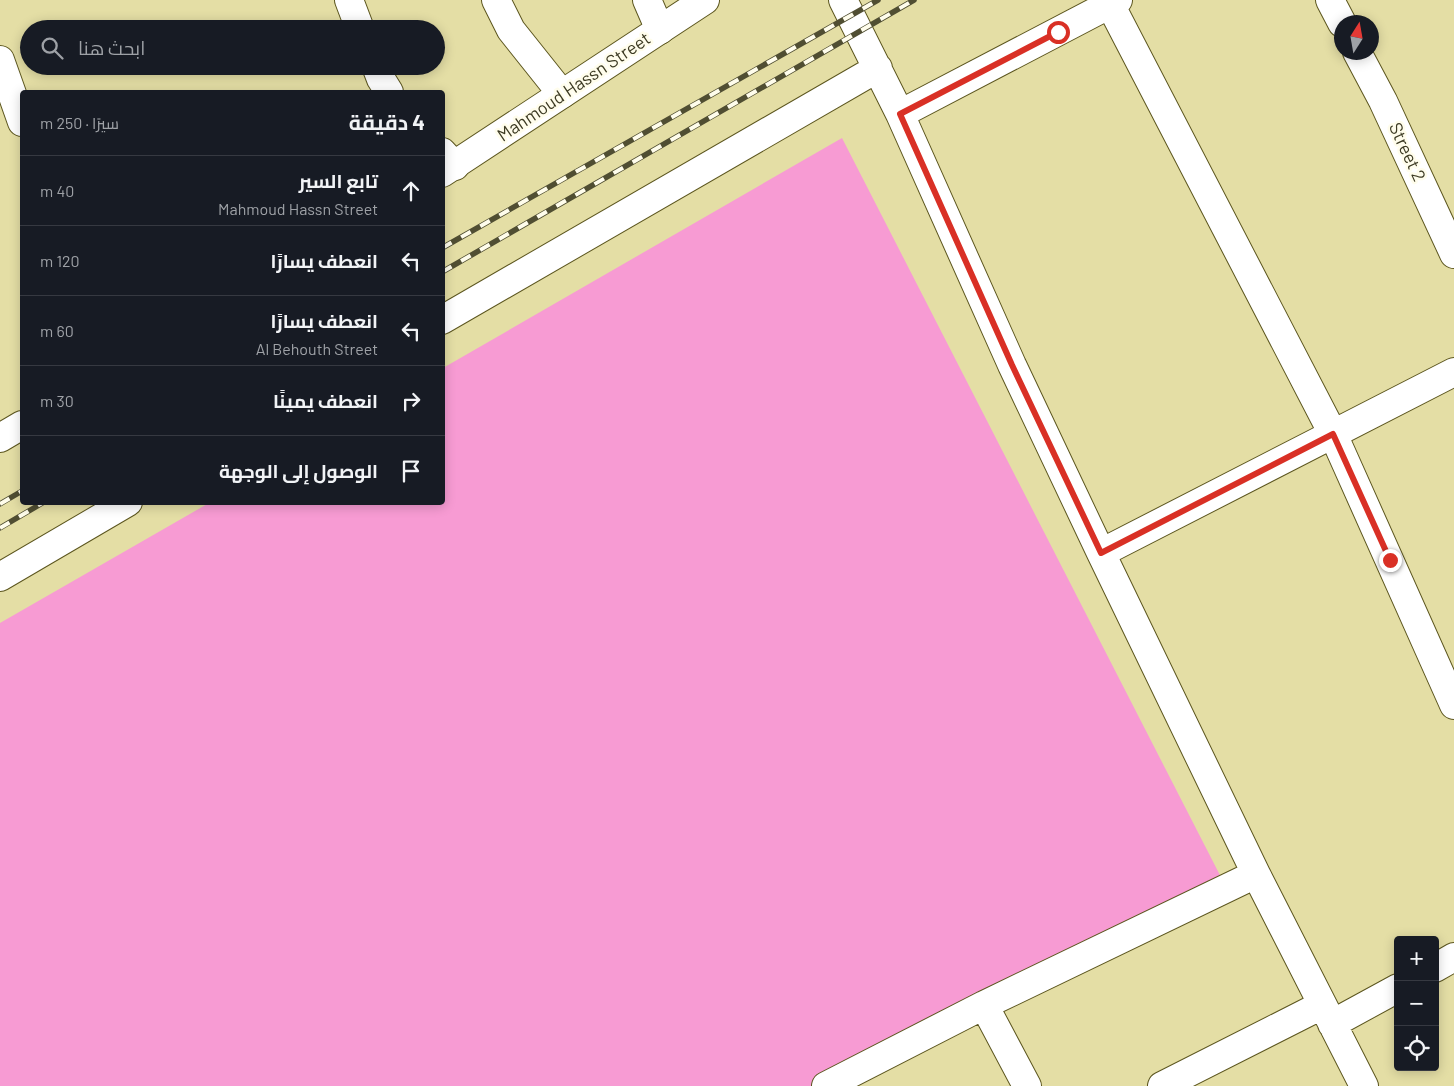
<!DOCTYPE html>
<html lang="ar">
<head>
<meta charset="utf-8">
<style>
  :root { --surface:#171b24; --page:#20242c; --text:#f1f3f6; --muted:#9ea1a6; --line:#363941 }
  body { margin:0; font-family:Barlow,Cairo,sans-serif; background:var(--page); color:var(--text); direction:rtl }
  .controls { position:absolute; right:15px; bottom:15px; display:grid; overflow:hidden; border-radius:5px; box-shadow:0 2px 12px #0003 }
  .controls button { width:45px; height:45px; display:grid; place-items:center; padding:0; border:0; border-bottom:1px solid var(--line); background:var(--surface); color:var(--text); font:25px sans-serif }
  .compass { position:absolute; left:1334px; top:15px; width:45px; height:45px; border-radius:50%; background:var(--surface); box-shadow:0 2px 12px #0003; rotate:11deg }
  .stop { position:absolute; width:15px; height:15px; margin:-11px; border:4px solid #d93025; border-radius:50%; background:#fff }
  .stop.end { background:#d93025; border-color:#fff; box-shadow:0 1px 5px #0008 }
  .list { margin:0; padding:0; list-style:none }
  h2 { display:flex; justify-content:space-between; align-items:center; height:65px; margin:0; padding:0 20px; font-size:21px }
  h2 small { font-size:16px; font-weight:400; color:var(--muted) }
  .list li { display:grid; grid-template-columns:32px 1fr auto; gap:15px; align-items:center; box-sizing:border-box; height:70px; padding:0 20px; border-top:1px solid var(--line) }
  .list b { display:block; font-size:19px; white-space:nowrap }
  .list p { margin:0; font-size:16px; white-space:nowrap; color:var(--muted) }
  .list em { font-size:16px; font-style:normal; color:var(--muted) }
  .icon { flex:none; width:28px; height:28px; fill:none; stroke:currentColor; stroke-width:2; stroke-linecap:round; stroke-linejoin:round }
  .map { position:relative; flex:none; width:1454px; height:1086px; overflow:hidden; direction:ltr }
  .search { position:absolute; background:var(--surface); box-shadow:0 2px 12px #0003; left:20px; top:20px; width:425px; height:55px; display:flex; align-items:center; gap:12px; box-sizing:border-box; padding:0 18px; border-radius:28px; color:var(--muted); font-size:19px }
  .panel { position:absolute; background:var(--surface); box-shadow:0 2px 12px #0003; left:20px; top:90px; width:425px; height:415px; border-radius:5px; direction:rtl }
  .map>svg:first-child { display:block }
  .green { fill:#f79bd3 }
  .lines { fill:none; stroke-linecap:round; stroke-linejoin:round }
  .minor-casing { stroke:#5c561f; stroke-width:30 }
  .tertiary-casing { stroke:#5c561f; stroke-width:30 }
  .minor { stroke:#fff; stroke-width:28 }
  .tertiary { stroke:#fff; stroke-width:28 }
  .rail-casing { stroke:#504e32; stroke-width:5.5 }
  .rail { stroke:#fffdec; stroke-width:4; stroke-dasharray:11; stroke-linecap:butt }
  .route { stroke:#d93025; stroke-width:6 }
  .labels { text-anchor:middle; stroke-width:5; stroke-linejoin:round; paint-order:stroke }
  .street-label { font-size:18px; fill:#3c3a23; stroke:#fffdec }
</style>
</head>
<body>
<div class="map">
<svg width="1454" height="1086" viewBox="0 0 1454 1086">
  <rect width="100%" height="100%" fill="#e4dea5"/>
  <path class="green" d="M842 138 1225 885 818 1086H0V623L209 503 442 502 443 368Z"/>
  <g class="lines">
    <g class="minor-casing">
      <path id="minor" d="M349 0 360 29
        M496 0 511 30 562 94
        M647 0 660 30
        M843 0 900 114 1012 365 1101 553 1256 874 1364 1086
        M1330 0 1342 23
        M1110 4 1333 434 1454 705
        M1357 52 1383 101 1454 254
        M0 60 22 122
        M376 66 381 79 389 92
        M900 114 1118 0
        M442 152 455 166
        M442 320 878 68
        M1101 553 1454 372
        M0 577 128 502
        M1435 968 1454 957
        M984 1005 1027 1086
        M1332 1024 1398 988
        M826 1086 984 1005 1256 874
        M1162 1086 1322 1005"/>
    </g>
    <g class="tertiary-casing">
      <path id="tertiary" d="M442 173 705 0
        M0 438 22 425"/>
    </g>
    <use href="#minor" class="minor"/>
    <use href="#tertiary" class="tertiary"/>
    <g class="rail-casing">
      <path id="rail" d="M442 248 878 0
        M442 272 914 0
        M0 504 22 491
        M0 528 44 502"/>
    </g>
    <use href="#rail" class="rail"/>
  </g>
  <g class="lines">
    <path class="route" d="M1058 32 900 114 1012 365 1101 553 1333 434 1390 560"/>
  </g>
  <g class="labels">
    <g class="street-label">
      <text transform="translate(574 87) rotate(-34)" y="6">Mahmoud Hassn Street</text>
      <text transform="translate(1407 152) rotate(65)" y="6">Street 2</text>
    </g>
  </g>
</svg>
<div class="controls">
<button>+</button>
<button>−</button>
<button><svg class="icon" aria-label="locate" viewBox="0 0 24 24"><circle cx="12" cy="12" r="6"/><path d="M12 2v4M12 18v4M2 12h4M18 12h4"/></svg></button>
</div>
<svg class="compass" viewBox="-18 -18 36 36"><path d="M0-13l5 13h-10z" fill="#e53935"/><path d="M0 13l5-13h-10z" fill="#9ea1a6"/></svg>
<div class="stop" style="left:1058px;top:32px"></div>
<div class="stop end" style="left:1390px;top:560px"></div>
<div class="search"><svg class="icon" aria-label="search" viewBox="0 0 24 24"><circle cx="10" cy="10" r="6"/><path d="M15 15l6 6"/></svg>ابحث هنا</div>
<section class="panel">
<h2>4 دقيقة<small>سيرًا · 250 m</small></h2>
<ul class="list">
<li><svg class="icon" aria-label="ahead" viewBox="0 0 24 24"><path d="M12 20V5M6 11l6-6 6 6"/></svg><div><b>تابع السير</b><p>Mahmoud Hassn Street</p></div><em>40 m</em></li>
<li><svg class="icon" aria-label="left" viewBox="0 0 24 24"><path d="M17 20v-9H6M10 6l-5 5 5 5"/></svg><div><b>انعطف يسارًا</b></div><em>120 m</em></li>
<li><svg class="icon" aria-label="left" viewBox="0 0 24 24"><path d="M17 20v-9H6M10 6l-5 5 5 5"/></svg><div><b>انعطف يسارًا</b><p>Al Behouth Street</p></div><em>60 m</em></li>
<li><svg class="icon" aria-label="right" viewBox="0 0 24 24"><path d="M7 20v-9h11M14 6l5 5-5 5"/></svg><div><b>انعطف يمينًا</b></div><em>30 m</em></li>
<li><svg class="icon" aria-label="arrive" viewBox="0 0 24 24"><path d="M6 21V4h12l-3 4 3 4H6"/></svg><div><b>الوصول إلى الوجهة</b></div></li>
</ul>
</section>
</div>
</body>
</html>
